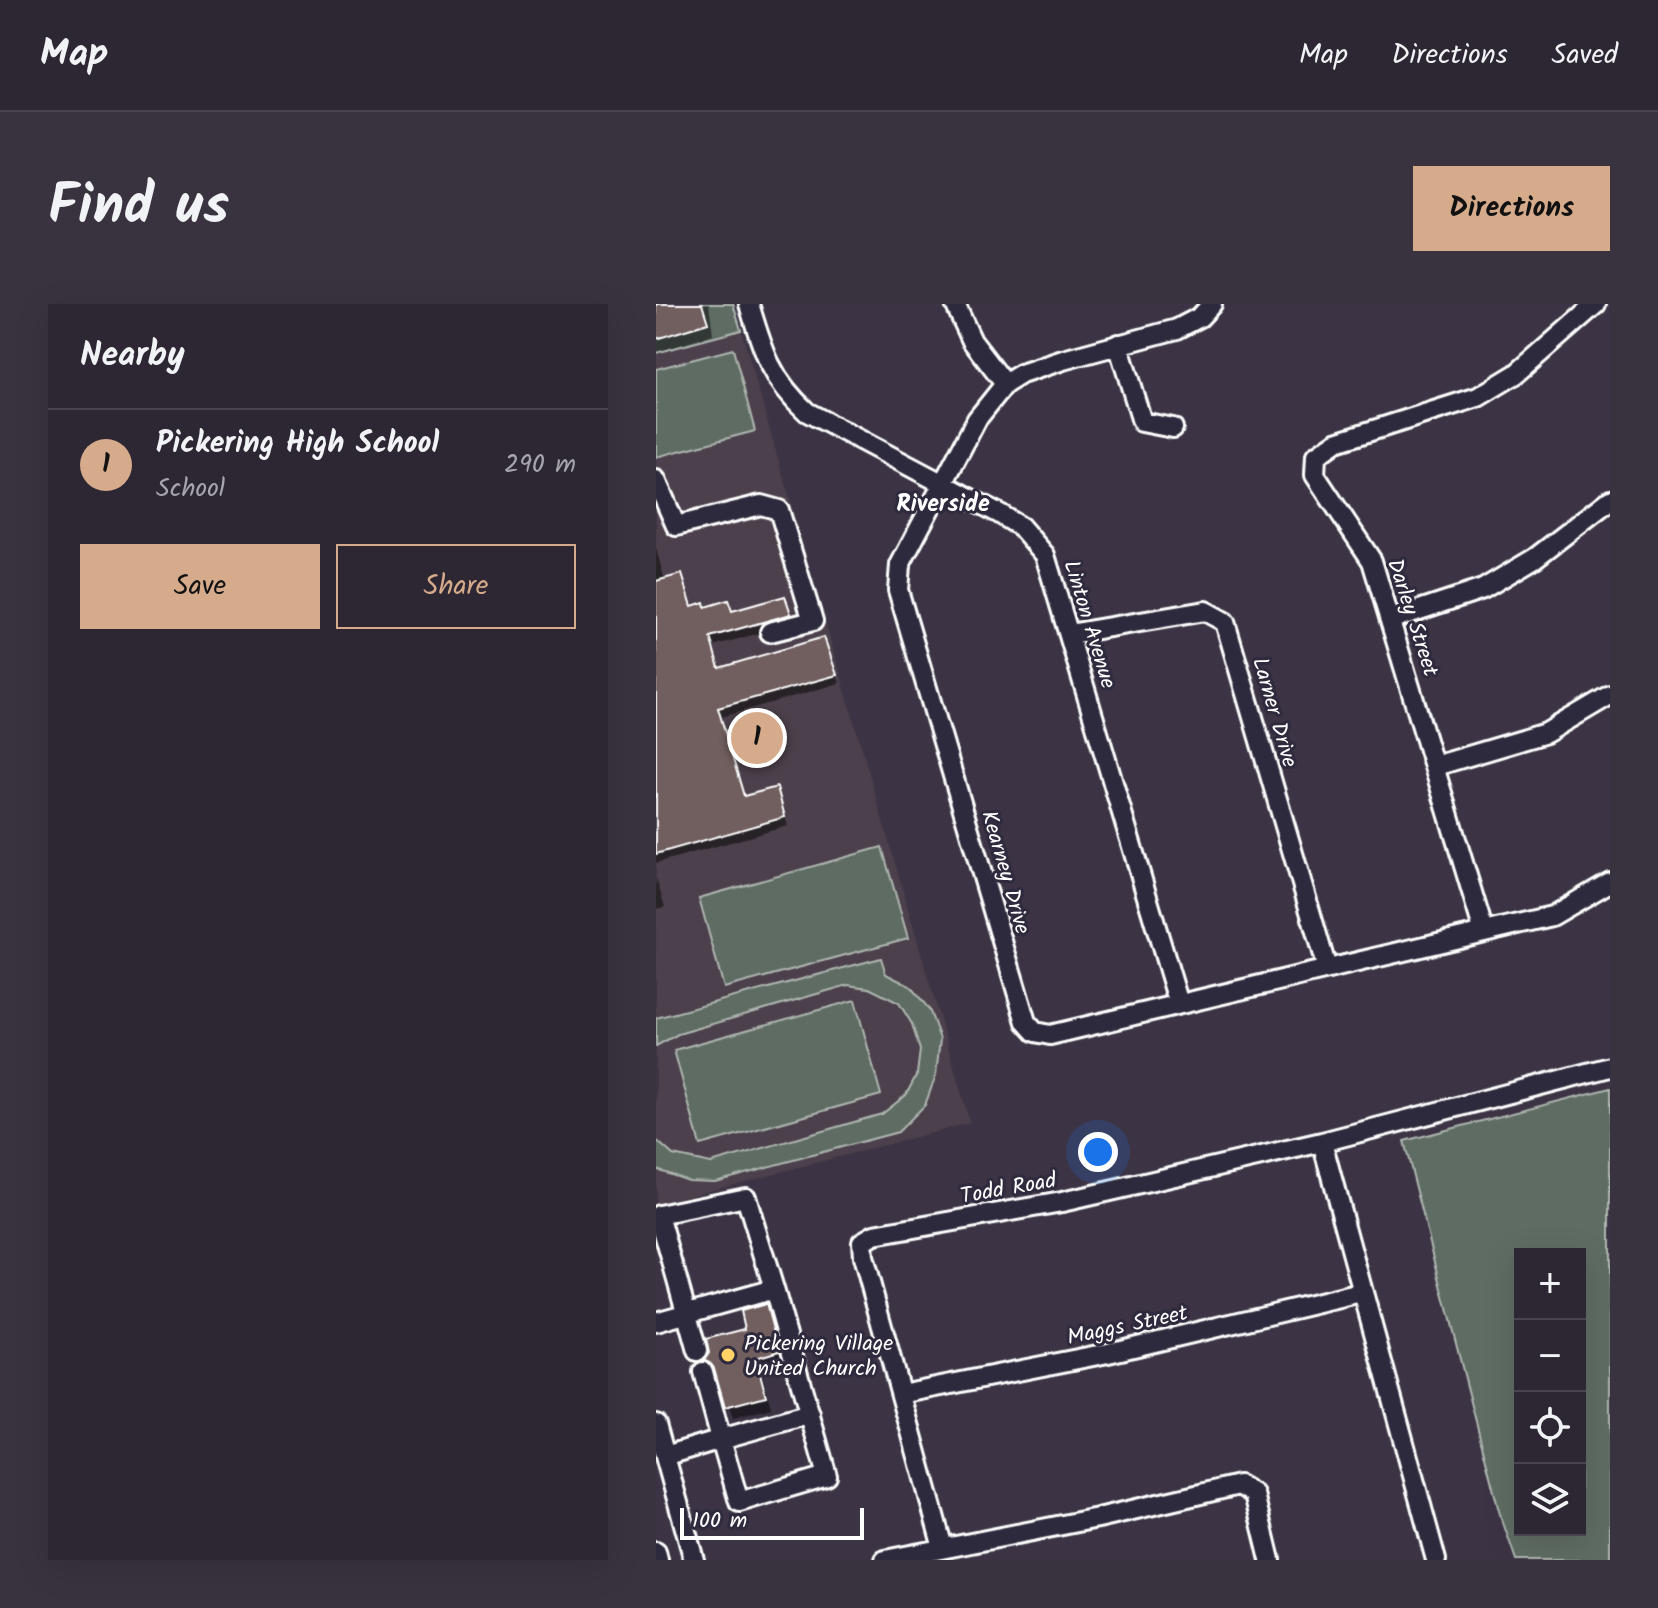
<!DOCTYPE html>
<html lang="en">
<head>
<meta charset="utf-8">
<style>
  :root { --surface:#2d2733; --page:#39333f; --text:#f1f3f6; --muted:#a7a5ac; --line:#48444e; --accent:#d6ab8b }
  body { margin:0; font-family:Kalam,sans-serif; background:var(--page); color:var(--text) }
  .controls { position:absolute; right:24px; bottom:24px; display:grid; overflow:hidden; border-radius:0px; box-shadow:0 8px 32px #0002 }
  .controls button { width:72px; height:72px; display:grid; place-items:center; padding:0; border:0; border-bottom:2px solid var(--line); background:var(--surface); color:var(--text); font:40px sans-serif }
  .scale { position:absolute; left:24px; bottom:20px; width:184px; box-sizing:border-box; padding-left:8px; border:4px solid #fff; border-top:0; font-size:22px; line-height:28px; white-space:nowrap; color:#fff; -webkit-text-stroke:6px #2f2a3d; paint-order:stroke }
  .you { position:absolute; left:442px; top:848px; width:28px; height:28px; margin:-20px; border:6px solid #fff; border-radius:50%; background:#1a73e8; box-shadow:0 0 0 12px #1a73e833 }
  .badge { display:grid; place-items:center; width:52px; height:52px; border-radius:50%; background:var(--accent); color:#111; font-size:26px; font-weight:700 }
  .pin { position:absolute; translate:-50% -50%; border:4px solid #fff; box-shadow:0 2px 8px #0006 }
  .list { margin:0; padding:0; list-style:none }
  h2 { display:flex; justify-content:space-between; align-items:center; height:104px; margin:0; padding:0 32px; font-size:34px }
  h2 small { font-size:26px; font-weight:400; color:var(--muted) }
  .list li { display:grid; grid-template-columns:52px 1fr auto; gap:24px; align-items:center; box-sizing:border-box; height:112px; padding:0 32px; border-top:2px solid var(--line) }
  .list b { display:block; font-size:30px; white-space:nowrap }
  .list p { margin:0; font-size:26px; white-space:nowrap; color:var(--muted) }
  .list em { font-size:26px; font-style:normal; color:var(--muted) }
  .actions { display:flex; gap:16px; padding:24px 32px }
  .actions a { flex:1; padding:18px 0; border:2px solid var(--accent); border-radius:0px; text-align:center; font-size:28px; color:var(--accent) }
  .actions .main { background:var(--accent); color:#111 }
  .icon { flex:none; width:44px; height:44px; fill:none; stroke:currentColor; stroke-width:2; stroke-linecap:round; stroke-linejoin:round }
  .map { position:relative; flex:none; width:954px; height:1256px; overflow:hidden; border-radius:0px }
  header { display:flex; align-items:center; gap:48px; box-sizing:border-box; height:112px; padding:0 40px; background:var(--surface); border-bottom:2px solid var(--line) }
  header strong { font-size:38px }
  nav { display:flex; gap:44px; margin-inline-start:auto; font-size:28px }
  .intro { display:flex; align-items:center; justify-content:space-between; box-sizing:border-box; height:192px; padding:0 48px }
  h1 { margin:0; font-size:56px }
  .button { padding:20px 36px; border-radius:0px; background:var(--accent); color:#111; font-size:28px; font-weight:700 }
  main { display:flex; gap:48px; padding:0 48px }
  aside { flex:1; background:var(--surface); border-radius:0px; box-shadow:0 8px 32px #0002 }
  .map>svg:first-child { display:block }
  .built { fill:#4c414c }
  .green { fill:#5f6c63; stroke:#afb6b1; stroke-width:2; fill-rule:evenodd }
  .shadow { fill:#0007 }
  .building { fill:#715e5e; stroke:#fff; stroke-width:2 }
  .lines { fill:none; stroke-linecap:round; stroke-linejoin:round }
  .minor-casing { stroke:#fff; stroke-width:24 }
  .minor { stroke:#2f2a3d; stroke-width:18 }
  .poi-dot { fill:#ffd166; stroke:#2f2a3d; stroke-width:3 }
  .labels { text-anchor:middle; stroke-width:6; stroke-linejoin:round; paint-order:stroke }
  .street-label { font-size:22px; fill:#fff; stroke:#2f2a3d }
  .poi-label { font-size:22px; fill:#fff; stroke:#2f2a3d; text-anchor:start }
  .neighbourhood-label { font-size:24px; font-weight:bold; fill:#fff; stroke:#2f2a3d }
</style>
</head>
<body>
<header>
<strong>Map</strong>
<nav><a>Map</a><a>Directions</a><a>Saved</a></nav>
</header>
<div class="intro"><h1>Find us</h1><a class="button">Directions</a></div>
<main>
<aside>
<h2>Nearby<small></small></h2>
<ul class="list">
<li><span class="badge">1</span><div><b>Pickering High School</b><p>School</p></div><em>290 m</em></li>
</ul>
<div class="actions"><a class="main">Save</a><a>Share</a></div>
</aside>
<div class="map">
<svg width="954" height="1256" viewBox="0 0 954 1256">
  <rect width="100%" height="100%" fill="#3c3444"/>
  <filter id="ink" filterUnits="userSpaceOnUse"><feTurbulence type="fractalNoise" baseFrequency=".0125" numOctaves="2"/><feDisplacementMap in="SourceGraphic" scale="16" xChannelSelector="R" yChannelSelector="G"/><feConvolveMatrix kernelMatrix="1 2 1 2 8 2 1 2 1" color-interpolation-filters="sRGB"/></filter>
  <g filter="url(#ink)">
    <path class="built" d="M85 26 314 819 0 900V49Z"/>
    <path class="green" d="M0 0H77L85 26 0 49Z
      M77 45 99 127 0 153V65Z
      M226 543 252 634 68 684 43 594Z
      M225 654 230 670 254 682 273 705 284 735 280 771 269 801 242 828 59 877 32 876 0 865V836L17 851 55 859 226 810 250 791 261 770 264 746 256 720 243 699 213 684 192 681 22 730 0 742V714Z
      M199 696 225 791 44 841 18 746Z
      M954 784V1256H860L843 1207 748 837ZM864 950H924V1226H864Z"/>
    <path class="shadow" d="M0 0H53L57 31 0 48Z
      M0 244 9 277 25 273 37 304 77 309 128 294 133 303 139 319 57 342 65 366 167 335 184 379 66 413 89 494 120 486 132 522 0 559Z
      M0 574 9 603 0 605Z
      M109 1002 128 1059 105 1065 115 1104 77 1114 63 1072 51 1056 92 1026Z"/>
    <path class="building" d="M0 0H46L52 19 0 35Z
      M26 270 36 302 48 298 49 303 72 296 76 307 129 292 135 310 54 333 63 364 168 333 181 371 62 404 88 492 121 483 129 513 0 550V277Z
      M110 1000 123 1047 100 1054 110 1092 69 1103 58 1064 48 1056 53 1049 50 1035 89 1025 85 1007Z"/>
    <g class="lines">
      <g class="minor-casing">
        <path id="minor" d="M93 0C107 47 114 74 151 108L344 210 365 223 389 251 523 700
          M299 0 316 37 349 80
          M556 0 544 13 521 25 407 56 365 70 349 80 321 115 244 261 242 286 370 718 379 728 394 731 828 628 896 612 954 578
          M462 40 486 118 517 124
          M0 176 20 222 105 201 123 206 157 317 114 328
          M736 315 827 285 879 254 954 196
          M413 330 549 307 569 318 671 665
          M779 462 890 429 954 391
          M828 628 716 257 659 171 660 152 680 138 822 93 860 70 940 0
          M666 838 780 1256
          M0 1018 118 985 171 1172 83 1198 65 1135 9 1152
          M41 1047 3 911 90 893 118 985
          M47 1068 65 1135 154 1110
          M245 1090 452 1049 705 989
          M0 1120 38 1256
          M287 1244 207 953 206 938 218 931 406 898 666 838 954 763
          M0 1248 2 1256
          M229 1256 442 1214 583 1181 598 1190 614 1256"/>
      </g>
      <use href="#minor" class="minor"/>
    </g>
  </g>
  <circle class="poi-dot" cx="72" cy="1051" r="8"/>
  <g class="labels">
    <g class="street-label">
      <text transform="translate(758 313) rotate(72)" y="8">Darley Street</text>
      <text transform="translate(435 320) rotate(73)" y="8">Linton Avenue</text>
      <text transform="translate(620 408) rotate(74)" y="8">Larner Drive</text>
      <text transform="translate(351 568) rotate(74)" y="8">Kearney Drive</text>
      <text transform="translate(352 883) rotate(-10)" y="8">Todd Road</text>
      <text transform="translate(471 1020) rotate(-12)" y="8">Maggs Street</text>
    </g>
    <g class="poi-label">
      <text x="88" y="1046">Pickering Village<tspan x="88" dy="25">United Church</tspan></text>
    </g>
    <g class="neighbourhood-label">
      <text x="287" y="207">Riverside</text>
    </g>
  </g>
</svg>
<div class="controls">
<button>+</button>
<button>−</button>
<button><svg class="icon" aria-label="locate" viewBox="0 0 24 24"><circle cx="12" cy="12" r="6"/><path d="M12 2v4M12 18v4M2 12h4M18 12h4"/></svg></button>
<button><svg class="icon" aria-label="layers" viewBox="0 0 24 24"><path d="M12 4l9 5-9 5-9-5zM3 14l9 5 9-5"/></svg></button>
</div>
<div class="scale">100 m</div>
<div class="you"></div>
<div class="pin badge" style="left:101px;top:434px">1</div>
</div>
</main>
</body>
</html>
